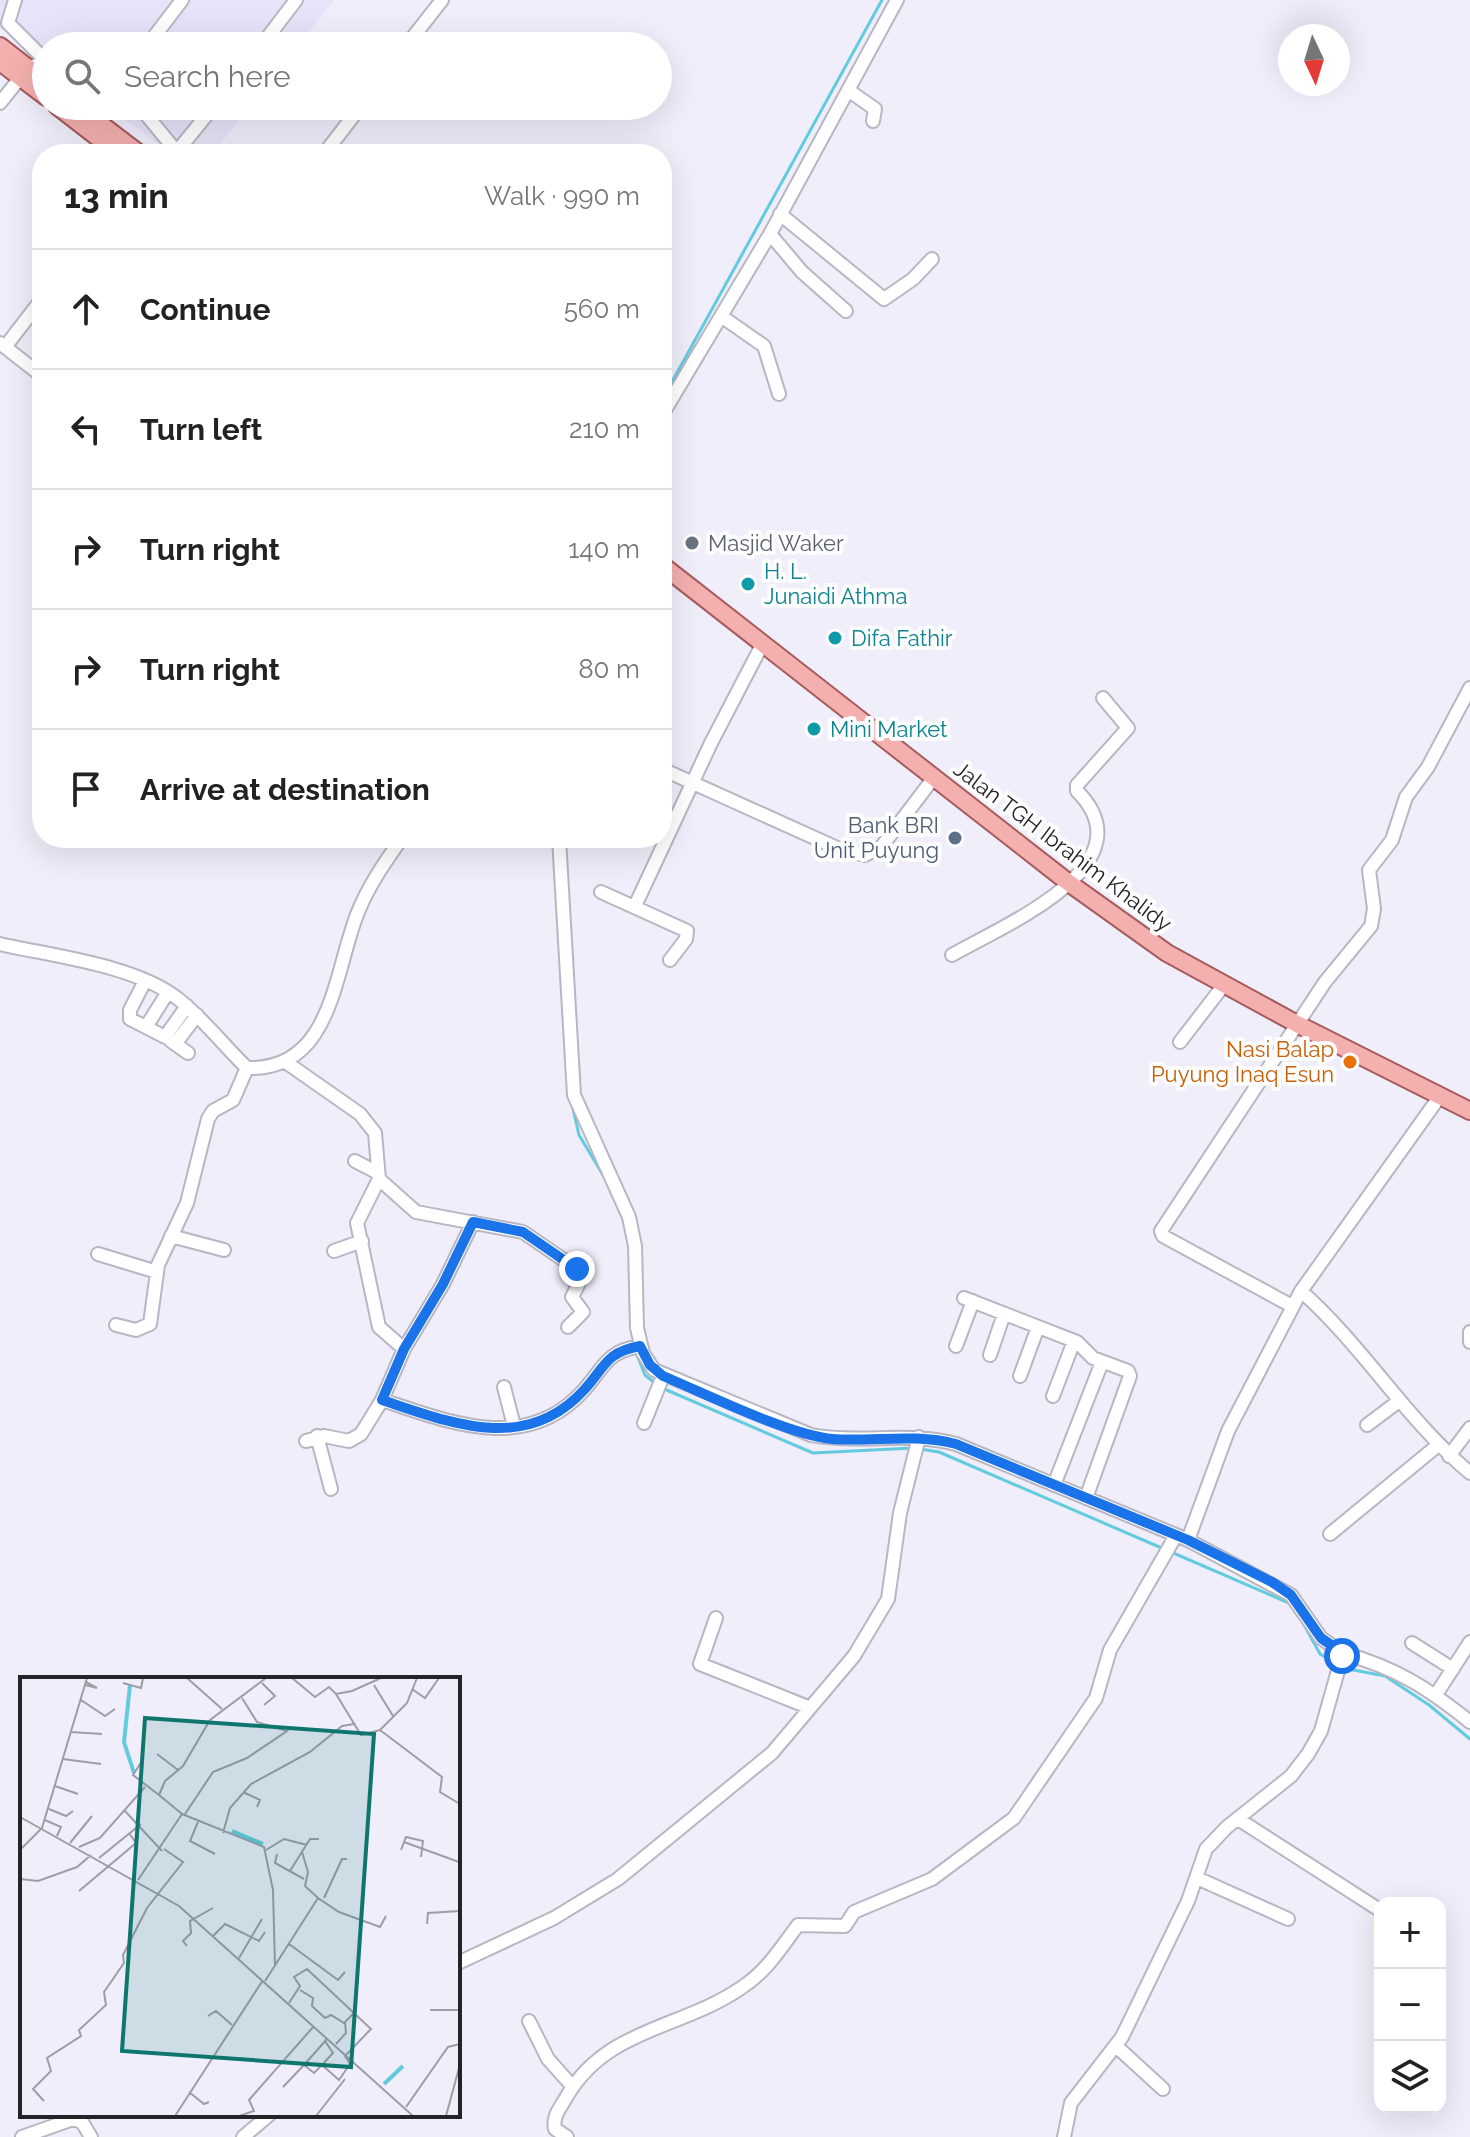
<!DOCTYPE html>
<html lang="en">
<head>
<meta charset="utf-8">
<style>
  :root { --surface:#fff; --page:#f2f2f2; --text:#222; --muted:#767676; --line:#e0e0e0 }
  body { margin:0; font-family:Raleway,sans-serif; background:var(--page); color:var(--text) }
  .controls { position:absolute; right:24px; bottom:24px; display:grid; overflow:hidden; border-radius:16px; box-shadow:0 8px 32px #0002 }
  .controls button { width:72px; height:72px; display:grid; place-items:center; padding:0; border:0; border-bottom:2px solid var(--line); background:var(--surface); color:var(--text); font:40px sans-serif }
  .compass { position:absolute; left:1278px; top:24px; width:72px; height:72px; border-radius:50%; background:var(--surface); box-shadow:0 8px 32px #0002; rotate:176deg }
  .stop { position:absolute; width:24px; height:24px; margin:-18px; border:6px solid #1a73e8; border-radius:50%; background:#fff }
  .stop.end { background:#1a73e8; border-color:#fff; box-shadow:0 2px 8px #0008 }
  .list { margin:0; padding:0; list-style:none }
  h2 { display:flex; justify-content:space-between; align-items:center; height:104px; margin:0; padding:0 32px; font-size:34px }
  h2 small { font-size:26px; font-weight:400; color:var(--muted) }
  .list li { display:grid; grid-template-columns:52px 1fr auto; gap:24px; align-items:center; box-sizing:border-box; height:120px; padding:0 32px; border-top:2px solid var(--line) }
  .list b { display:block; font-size:30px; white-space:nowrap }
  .list em { font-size:26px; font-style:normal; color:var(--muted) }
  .icon { flex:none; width:44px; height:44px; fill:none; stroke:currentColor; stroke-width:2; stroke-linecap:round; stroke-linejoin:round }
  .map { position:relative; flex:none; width:1470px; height:2137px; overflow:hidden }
  .search { position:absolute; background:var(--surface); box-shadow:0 8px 32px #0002; left:32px; top:32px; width:640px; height:88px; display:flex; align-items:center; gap:20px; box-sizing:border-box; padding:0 28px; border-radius:44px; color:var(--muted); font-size:30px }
  .panel { position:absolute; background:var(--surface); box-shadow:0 8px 32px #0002; left:32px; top:144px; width:640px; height:704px; border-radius:32px }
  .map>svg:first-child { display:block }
  .built { fill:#e7e3f8 }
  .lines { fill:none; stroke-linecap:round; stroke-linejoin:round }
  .stream { stroke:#63cbde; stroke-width:3 }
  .minor-casing { stroke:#b8b6c3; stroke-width:16 }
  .major-casing { stroke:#a65c5d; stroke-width:20 }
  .minor { stroke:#fff; stroke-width:12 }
  .major { stroke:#f4b0af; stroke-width:16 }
  .route { stroke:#1a73e8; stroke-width:10 }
  .worship-dot { fill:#6b7280; stroke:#fdfdfd; stroke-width:3 }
  .culture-dot { fill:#0f9aa8; stroke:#fdfdfd; stroke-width:3 }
  .service-dot { fill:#5c6f8a; stroke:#fdfdfd; stroke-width:3 }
  .food-dot { fill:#e8710a; stroke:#fdfdfd; stroke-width:3 }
  .labels { text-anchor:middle; stroke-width:8; stroke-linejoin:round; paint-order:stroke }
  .worship-label { font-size:22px; fill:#5b616d; stroke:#fdfdfd; text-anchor:start }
  .culture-label { font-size:22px; fill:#0d838f; stroke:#fdfdfd; text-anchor:start }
  .service-label { font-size:22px; fill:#4e5e75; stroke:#fdfdfd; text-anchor:end }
  .street-label { font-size:22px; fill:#242328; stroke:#fdfdfd }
  .food-label { font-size:22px; fill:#c56008; stroke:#fdfdfd; text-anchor:end }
  .inset-river { fill:none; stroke:#63cbde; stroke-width:4 }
  .inset-road { fill:none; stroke:#9e9da7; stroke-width:2 }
  .view { fill:#0f766e; fill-opacity:0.15; stroke:#0f766e; stroke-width:4 }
  .inset-edge { fill:none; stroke:#242328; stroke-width:4 }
</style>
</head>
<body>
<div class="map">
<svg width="1470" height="2137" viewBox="0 0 1470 2137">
  <rect width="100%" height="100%" fill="#f0eefb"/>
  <path class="built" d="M0 0H334L298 46H46V62L0 28Z
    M106 106H250L212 154H172Z"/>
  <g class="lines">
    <path class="stream" d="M662 400 882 0
      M571 1100 579 1135 606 1180
      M617 1205 625 1224
      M631 1306V1323
      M635 1350 645 1375 656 1384
      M662 1388 813 1453 913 1448
      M920 1449 939 1452 1164 1549
      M1171 1552 1289 1603
      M1302 1621 1320 1654 1337 1664
      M1343 1668 1385 1676 1429 1705 1470 1739"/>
    <g class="minor-casing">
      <path id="minor" d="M147 46 182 0
        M261 46 296 0
        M406 46 442 0
        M848 90 875 109 873 121
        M0 103 28 68 42 63 43 58 8 23 15 0
        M139 106 177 152
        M92 154 103 141
        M175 154 214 106
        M324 154 361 106
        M780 214 884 299 913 279 932 259
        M42 220V250
        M770 234 802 272 846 311
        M721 316 764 346 779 394
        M0 343 42 376
        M5 347 42 299
        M662 415 770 234 897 0
        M662 769 837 848 865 855 882 846 935 776
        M559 838 574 1095 629 1217 635 1246 637 1328 643 1353 654 1370 811 1435C859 1444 908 1431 956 1444L1188 1540
        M601 892 687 931 686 939 670 960
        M635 906 711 743 763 643
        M0 944C52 956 134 965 177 998 203 1018 223 1045 247 1068 333 1071 334 971 358 912 369 885 385 862 402 838
        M952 955C1004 925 1151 865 1077 791V785L1128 728 1103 698
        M145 981 130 1010V1019L165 1037 187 1006
        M146 1027 168 992
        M171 1041 188 1053
        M1180 1042 1223 986
        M175 1044 197 1015
        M287 1063 360 1114 375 1133 379 1179 357 1223 379 1327 404 1349
        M355 1161 378 1173
        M379 1179 416 1212 523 1232 577 1269 582 1277 572 1297 583 1312 568 1327
        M171 1236 224 1250
        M334 1251 362 1241
        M98 1254 157 1272
        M1301 1291C1363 1346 1406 1419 1470 1473
        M964 1298 1077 1342 1093 1358 1128 1371 1130 1376 1086 1498
        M1292 1306 1163 1236 1161 1231 1325 982 1371 926 1374 909 1369 870 1392 840 1406 797 1428 767 1470 688
        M116 1325 136 1330 150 1324 158 1265 187 1203 208 1119 213 1111 233 1100 247 1068
        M1470 1332V1342
        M956 1346 973 1301
        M990 1355 1004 1314
        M1020 1376 1038 1327
        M504 1387 514 1426
        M1053 1396 1074 1341
        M382 1400C451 1423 527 1454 584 1390 605 1366 606 1352 640 1346
        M644 1423 663 1376
        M1367 1425 1399 1401
        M317 1436 331 1489
        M306 1441 324 1436 349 1441 361 1434 382 1400 404 1349 443 1284 473 1222
        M1449 1456 1470 1428
        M1054 1485 1102 1362
        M1330 1534 1437 1446
        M716 1618 700 1664 808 1707
        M1412 1643 1453 1669
        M1343 1653C1396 1668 1428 1688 1470 1722
        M1437 1693 1470 1642
        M1238 1819 1378 1909
        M1197 1878 1288 1919
        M458 1963 554 1918 618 1879 772 1753 854 1656 888 1599 900 1513 919 1437
        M529 2021 548 2059 573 2087
        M1116 2046 1163 2089
        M22 2137 73 2119 82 2122 91 2137
        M243 2137 269 2115
        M567 2137 555 2129C552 2116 561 2107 567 2096 607 2028 681 2029 741 1988 767 1971 780 1949 798 1925L845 1926 854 1912 932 1879 1014 1818 1096 1698 1110 1650 1175 1537
        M1064 2137 1071 2103 1122 2037 1188 1901 1206 1849 1227 1827 1291 1776 1308 1754 1321 1731 1343 1653 1321 1638 1291 1595 1188 1540 1228 1431 1301 1291 1440 1096"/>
    </g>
    <g class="major-casing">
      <path id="major" d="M0 46 46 82
        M0 62 46 97
        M57 106 119 154
        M77 106 140 154
        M662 565 1069 883 1167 953 1297 1024 1470 1111"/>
    </g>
    <use href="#minor" class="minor"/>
    <use href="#major" class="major"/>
  </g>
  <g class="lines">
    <path class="route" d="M577 1269 523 1232 473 1222 443 1284 404 1349 382 1400C451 1423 526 1454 584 1390 605 1367 606 1352 640 1346L650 1365 663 1376C706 1394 789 1435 832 1439 874 1442 914 1433 956 1444L1188 1540 1272 1582 1291 1595 1321 1638 1343 1653 1342 1656"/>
  </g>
  <circle class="worship-dot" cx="692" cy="543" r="8"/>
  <g class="culture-dot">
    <circle cx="748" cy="584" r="8"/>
    <circle cx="835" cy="638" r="8"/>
    <circle cx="814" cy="729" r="8"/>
  </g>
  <circle class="service-dot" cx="955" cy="838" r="8"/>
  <circle class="food-dot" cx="1350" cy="1062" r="8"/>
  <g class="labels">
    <g class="worship-label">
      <text x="708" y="551">Masjid Waker</text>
    </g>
    <g class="culture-label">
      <text x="764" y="579">H. L.<tspan x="764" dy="25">Junaidi Athma</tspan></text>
      <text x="851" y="646">Difa Fathir</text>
      <text x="830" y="737">Mini Market</text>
    </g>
    <g class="service-label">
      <text x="939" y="833">Bank BRI<tspan x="939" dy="25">Unit Puyung</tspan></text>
    </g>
    <g class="street-label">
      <text transform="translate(1063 846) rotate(37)" y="8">Jalan TGH Ibrahim Khalidy</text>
    </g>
    <g class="food-label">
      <text x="1334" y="1057">Nasi Balap<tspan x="1334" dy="25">Puyung Inaq Esun</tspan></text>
    </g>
  </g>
  <g transform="translate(20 1677)">
    <rect width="440" height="440" fill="#f0eefb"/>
    <path class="inset-river" d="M110 8 104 65 114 96M212 154 243 167M364 407 383 389"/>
    <path class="inset-road" d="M167 1 202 32M272 1 295 20 309 10 316 17 332 14 361 1M103 6 121 11 123 1M242 6 255 19 244 28M65 8 77 11 66 5M354 8 373 39M392 12 405 21 419 1M316 17 341 58 360 53 422 100 420 115 440 127M61 23 85 39 95 32M360 53 387 26 397 1M51 55 82 57M137 77 158 93M43 82 81 87M122 84 113 98 139 118M35 109 58 117M223 115 240 123 237 130M29 132 46 139 53 134M105 134 142 174M162 137 244 170 253 213 255 289M165 137 193 95 227 81 267 54 237 45 222 21M0 140 159 229 393 439M25 143 41 150 37 159M178 145 170 164 195 177M203 156 210 131 231 107 290 75 322 49 334 47M384 165 439 185M50 166 72 139M59 170 80 161 125 110M0 173 22 151 67 1M246 173 264 162 287 168M381 173 386 160 403 164 401 180M282 175 288 195 285 209 298 221 319 235 360 250 366 239M257 177 255 186 284 202M79 181 121 147M440 184V212M270 194 290 162H299M0 202 18 204 57 190 71 178M118 203 162 137 139 118 145 104 163 89 190 43 246 1M59 214 116 166 109 156M304 221 322 182H327M407 247 408 236 440 234M193 259 205 247 239 264 245 255M269 267 318 303 325 295M167 269 163 264 171 256 170 244 193 231M219 281 242 242M245 304 298 221M280 313 293 321 292 329 305 341 311 338 324 346 334 336M269 326 280 309 274 300 287 292 351 352 325 379 330 387 319 403 302 388 294 396 284 388 307 362M410 333H440M188 339 196 334 212 348M316 367 326 356 325 345M302 388 313 376 305 364M263 410 284 388M169 415 184 427 189 425M24 424 13 412 31 394 27 381 61 359 59 353 86 328 84 315 104 286 103 278 127 231 163 185 144 172M386 430 428 370 440 367M155 439 243 303M219 439 234 434 229 423 294 349M296 439 325 402M426 439 439 391 440 338"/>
    <path class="view" d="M125 41 354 57 331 390 102 374Z"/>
    <rect width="440" height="440" class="inset-edge"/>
  </g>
</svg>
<div class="controls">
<button>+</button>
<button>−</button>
<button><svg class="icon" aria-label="layers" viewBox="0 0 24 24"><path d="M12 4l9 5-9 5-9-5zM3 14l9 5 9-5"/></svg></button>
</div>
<svg class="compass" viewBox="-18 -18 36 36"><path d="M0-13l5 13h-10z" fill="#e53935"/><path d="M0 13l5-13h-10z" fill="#767676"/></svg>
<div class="stop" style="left:1342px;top:1656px"></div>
<div class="stop end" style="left:577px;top:1269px"></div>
<div class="search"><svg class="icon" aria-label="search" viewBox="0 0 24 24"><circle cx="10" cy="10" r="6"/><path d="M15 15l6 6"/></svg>Search here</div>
<section class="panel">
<h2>13 min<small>Walk · 990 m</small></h2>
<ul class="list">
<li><svg class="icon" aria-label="ahead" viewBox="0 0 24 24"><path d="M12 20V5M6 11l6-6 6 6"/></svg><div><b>Continue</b></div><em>560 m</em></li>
<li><svg class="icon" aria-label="left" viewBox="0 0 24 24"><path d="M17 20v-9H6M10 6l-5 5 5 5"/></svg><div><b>Turn left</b></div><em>210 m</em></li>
<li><svg class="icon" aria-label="right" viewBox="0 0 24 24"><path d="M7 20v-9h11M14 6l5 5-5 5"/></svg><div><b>Turn right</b></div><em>140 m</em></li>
<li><svg class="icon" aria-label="right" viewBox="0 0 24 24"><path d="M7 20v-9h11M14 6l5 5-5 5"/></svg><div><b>Turn right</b></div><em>80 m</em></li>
<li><svg class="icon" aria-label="arrive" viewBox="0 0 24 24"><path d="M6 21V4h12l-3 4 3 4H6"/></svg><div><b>Arrive at destination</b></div></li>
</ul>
</section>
</div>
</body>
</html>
